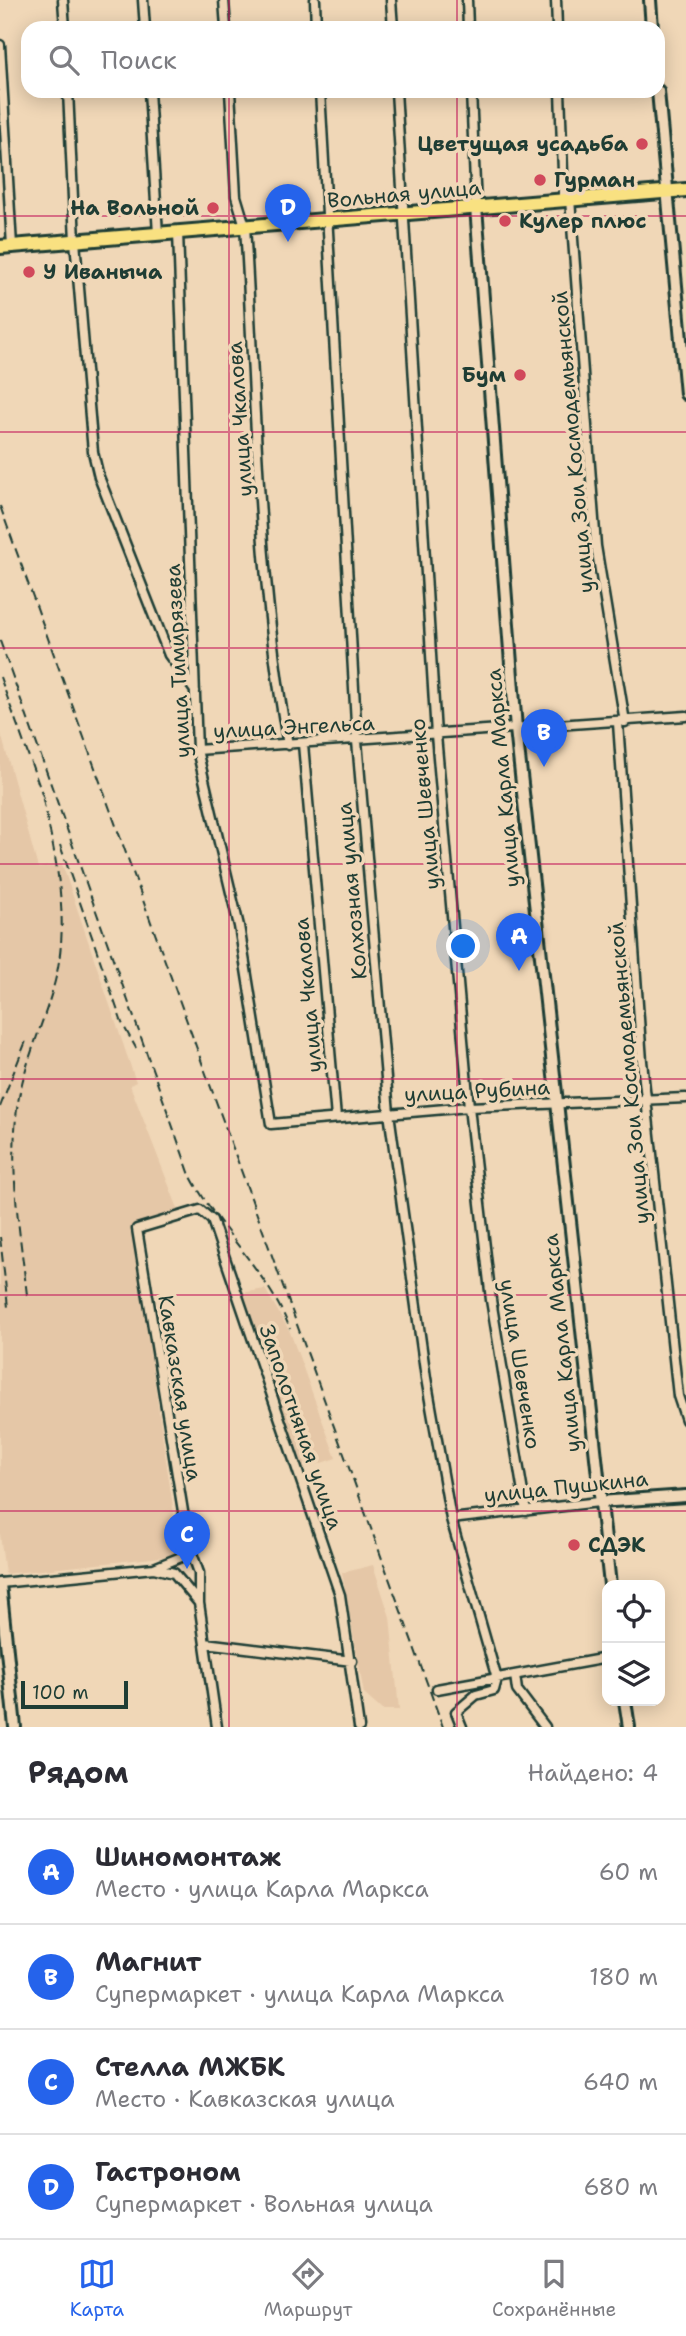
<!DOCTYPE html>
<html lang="ru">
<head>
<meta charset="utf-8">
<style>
  :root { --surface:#fff; --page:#f2f2f3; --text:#2b2b33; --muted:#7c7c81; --line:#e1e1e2; --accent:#2563eb }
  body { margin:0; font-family:"Shantell Sans",sans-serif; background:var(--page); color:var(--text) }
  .controls { position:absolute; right:21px; bottom:21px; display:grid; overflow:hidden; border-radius:14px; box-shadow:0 4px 18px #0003 }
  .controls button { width:63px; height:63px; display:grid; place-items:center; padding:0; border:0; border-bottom:2px solid var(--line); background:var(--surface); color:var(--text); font:35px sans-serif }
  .scale { position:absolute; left:21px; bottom:18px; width:107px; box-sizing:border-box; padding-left:7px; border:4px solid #1f3d34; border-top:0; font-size:19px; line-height:24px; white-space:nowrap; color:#1f3d34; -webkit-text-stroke:5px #f0d7b7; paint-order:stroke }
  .you { position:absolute; left:464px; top:947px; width:24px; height:24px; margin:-18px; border:5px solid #fff; border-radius:50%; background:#1a73e8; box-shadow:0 0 0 10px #1a73e833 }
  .badge { display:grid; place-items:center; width:46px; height:46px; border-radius:50%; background:var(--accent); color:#fff; font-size:23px; font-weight:700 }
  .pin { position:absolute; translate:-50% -58px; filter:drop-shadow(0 2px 4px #0008) }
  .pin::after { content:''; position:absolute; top:37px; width:24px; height:21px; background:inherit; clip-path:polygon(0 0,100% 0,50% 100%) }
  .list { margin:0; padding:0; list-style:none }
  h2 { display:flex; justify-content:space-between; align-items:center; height:91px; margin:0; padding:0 28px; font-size:30px }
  h2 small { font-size:23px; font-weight:400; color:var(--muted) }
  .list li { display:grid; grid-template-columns:46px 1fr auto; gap:21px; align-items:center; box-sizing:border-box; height:105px; padding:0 28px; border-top:2px solid var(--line) }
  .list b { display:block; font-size:26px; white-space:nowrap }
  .list p { margin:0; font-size:23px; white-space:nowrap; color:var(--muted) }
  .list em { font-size:23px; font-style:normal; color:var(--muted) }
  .icon { flex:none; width:38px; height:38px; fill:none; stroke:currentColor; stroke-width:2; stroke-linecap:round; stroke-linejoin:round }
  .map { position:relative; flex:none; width:686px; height:1727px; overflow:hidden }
  .search { position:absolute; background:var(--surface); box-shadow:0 4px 18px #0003; left:21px; right:21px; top:21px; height:77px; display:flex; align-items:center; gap:18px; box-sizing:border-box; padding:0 24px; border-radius:21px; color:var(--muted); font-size:26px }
  .sheet { height:511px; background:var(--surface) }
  nav { display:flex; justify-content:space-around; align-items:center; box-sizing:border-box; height:98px; border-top:2px solid var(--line); background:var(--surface); font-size:19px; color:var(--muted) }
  nav a { display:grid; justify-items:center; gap:4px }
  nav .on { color:var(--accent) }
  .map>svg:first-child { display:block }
  .built { fill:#e5c7a7 }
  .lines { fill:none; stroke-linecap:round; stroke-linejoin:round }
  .street-casing { stroke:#1f3d34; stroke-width:13 }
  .secondary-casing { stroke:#1f3d34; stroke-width:16 }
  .primary-casing { stroke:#1f3d34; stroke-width:18 }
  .street { stroke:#f0d7b7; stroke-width:8 }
  .secondary { stroke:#f0d7b7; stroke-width:10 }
  .primary { stroke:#f9e181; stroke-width:12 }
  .rail { stroke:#1f3d34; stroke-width:2; stroke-dasharray:10 5; stroke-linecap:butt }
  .grid { fill:none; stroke:#c2185b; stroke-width:2; stroke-opacity:0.55 }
  .poi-dot { fill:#d1495b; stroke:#f0d7b7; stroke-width:2.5 }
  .labels { text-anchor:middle; stroke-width:7; stroke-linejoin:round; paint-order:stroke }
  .poi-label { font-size:21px; font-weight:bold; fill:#1f3d34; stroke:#f0d7b7; text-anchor:start }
  .street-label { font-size:21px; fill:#1f3d34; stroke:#f0d7b7 }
</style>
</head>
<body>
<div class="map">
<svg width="686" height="1727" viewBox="0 0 686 1727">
  <rect width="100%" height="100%" fill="#f0d7b7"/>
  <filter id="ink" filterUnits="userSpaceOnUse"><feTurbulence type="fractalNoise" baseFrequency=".0143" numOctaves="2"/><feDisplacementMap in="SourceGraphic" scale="14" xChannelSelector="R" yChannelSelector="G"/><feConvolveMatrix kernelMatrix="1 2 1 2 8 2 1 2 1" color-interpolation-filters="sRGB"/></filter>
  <g filter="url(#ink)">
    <path class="built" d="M0 730 38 868 62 864 136 1082 130 1085 180 1214 132 1227 180 1555 5 1574 0 1534Z
      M265 1289 290 1332 336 1458 301 1470 242 1293Z
      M373 1565 390 1617 399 1710H382L364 1694 342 1573Z"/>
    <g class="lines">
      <g class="street-casing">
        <path id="street" d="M63 0 65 28
          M143 0 145 28
          M224 0 226 28
          M315 0 316 28
          M391 0 393 28
          M467 0 468 28
          M556 0 557 28
          M0 45 12 246
          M68 91 75 241 93 452 99 477 169 655 195 691
          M149 91 158 234
          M230 91 236 196 245 226C256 398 257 575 288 745
          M320 91 357 741 389 1113 426 1378 451 1519 497 1679 494 1690 476 1695 456 1712 462 1727
          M396 91 436 735 469 1107 491 1300 526 1511
          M471 91 476 207
          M560 91 564 200
          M570 199 596 546 625 722
          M178 232 197 750 239 926 271 1124 469 1107 686 1098
          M618 723 642 1061 678 1396 686 1420
          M303 744 336 1118
          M197 750 686 716
          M451 1519 599 1502
          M154 1568 191 1553
          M0 1583 154 1568 174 1573 199 1603 217 1727
          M199 1603V1573L188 1542 137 1229 200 1210 212 1220 340 1595 359 1727
          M205 1643 352 1661
          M515 1675 517 1690 545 1727
          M437 1689 607 1658"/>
      </g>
      <g class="secondary-casing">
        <path id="secondary" d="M650 0 652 28
          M658 91 686 394
          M476 207 516 729 610 1585
          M599 1502 686 1496
          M0 1584 15 1727
          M625 1701 629 1727"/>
      </g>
      <g class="primary-casing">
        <path id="primary" d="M0 247 686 190"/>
      </g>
      <use href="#street" class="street"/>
      <use href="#secondary" class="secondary"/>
      <use href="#primary" class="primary"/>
      <path class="rail" d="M0 506 443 1727
        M0 641 190 1175C218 1229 268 1272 290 1329
        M0 677 44 799
        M60 845 122 1023 136 1048
        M0 1107 26 1041
        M0 1237 8 1307
        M27 1295C20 1233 9 1172 17 1109 23 1064 44 1024 55 981 71 918 55 853 41 791"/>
    </g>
  </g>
  <path class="grid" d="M229 0V28M457 0V28M229 91V1727M457 91V1727M0 216H686M0 432H686M0 648H686M0 864H686M0 1079H686M0 1295H686M0 1511H686"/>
  <g class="poi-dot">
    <circle cx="642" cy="144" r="7"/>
    <circle cx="540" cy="180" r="7"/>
    <circle cx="213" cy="208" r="7"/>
    <circle cx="505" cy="221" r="7"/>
    <circle cx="29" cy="272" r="7"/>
    <circle cx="520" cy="375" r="7"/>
    <circle cx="574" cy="1545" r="7"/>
  </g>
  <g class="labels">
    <g class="poi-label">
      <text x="628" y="151" text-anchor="end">Цветущая усадьба</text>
      <text x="554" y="187">Гурман</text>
      <text x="199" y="215" text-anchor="end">На Вольной</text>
      <text x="519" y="228">Кулер плюс</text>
      <text x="43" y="279">У Иваныча</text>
      <text x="506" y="382" text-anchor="end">Бум</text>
      <text x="588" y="1552">СДЭК</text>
    </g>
    <g class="street-label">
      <text transform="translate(404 194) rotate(-5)" y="7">Вольная улица</text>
      <text transform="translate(240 419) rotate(-94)" y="7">улица Чкалова</text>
      <text transform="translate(573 442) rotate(-95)" y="7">улица Зои Космодемьянской</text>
      <text transform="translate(178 661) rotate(-93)" y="7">улица Тимирязева</text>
      <text transform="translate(294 727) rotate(-3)" y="7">улица Энгельса</text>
      <text transform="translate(503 778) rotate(-95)" y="7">улица Карла Маркса</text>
      <text transform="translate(425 804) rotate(-95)" y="7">улица Шевченко</text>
      <text transform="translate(352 891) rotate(-95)" y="7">Колхозная улица</text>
      <text transform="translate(308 995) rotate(-95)" y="7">улица Чкалова</text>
      <text transform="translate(629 1073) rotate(-95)" y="7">улица Зои Космодемьянской</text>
      <text transform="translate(477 1091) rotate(-3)" y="7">улица Рубина</text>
      <text transform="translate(562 1343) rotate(-96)" y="7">улица Карла Маркса</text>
      <text transform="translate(520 1364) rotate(81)" y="7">улица Шевченко</text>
      <text transform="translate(180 1388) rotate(81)" y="7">Кавказская улица</text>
      <text transform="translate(301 1427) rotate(71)" y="7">Заполотняная улица</text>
      <text transform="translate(566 1487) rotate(-6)" y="7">улица Пушкина</text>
    </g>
  </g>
</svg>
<div class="controls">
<button><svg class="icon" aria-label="locate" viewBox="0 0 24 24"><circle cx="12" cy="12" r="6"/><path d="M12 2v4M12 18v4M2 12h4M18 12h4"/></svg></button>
<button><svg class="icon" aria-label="layers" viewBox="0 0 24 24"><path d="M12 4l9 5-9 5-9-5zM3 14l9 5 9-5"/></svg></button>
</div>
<div class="scale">100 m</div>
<div class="you"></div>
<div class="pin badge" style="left:519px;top:971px">A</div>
<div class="pin badge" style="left:544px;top:767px">B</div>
<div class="pin badge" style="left:187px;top:1569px">C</div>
<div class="pin badge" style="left:288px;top:242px">D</div>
<div class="search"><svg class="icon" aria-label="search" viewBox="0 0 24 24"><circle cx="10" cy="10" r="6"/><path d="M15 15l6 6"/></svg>Поиск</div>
</div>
<section class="sheet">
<h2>Рядом<small>Найдено: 4</small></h2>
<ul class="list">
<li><span class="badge">A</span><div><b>Шиномонтаж</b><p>Место · улица Карла Маркса</p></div><em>60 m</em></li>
<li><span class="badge">B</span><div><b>Магнит</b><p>Супермаркет · улица Карла Маркса</p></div><em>180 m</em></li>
<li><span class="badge">C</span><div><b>Стелла МЖБК</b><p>Место · Кавказская улица</p></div><em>640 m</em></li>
<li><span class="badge">D</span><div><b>Гастроном</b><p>Супермаркет · Вольная улица</p></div><em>680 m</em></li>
</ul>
</section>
<nav>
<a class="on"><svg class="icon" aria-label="map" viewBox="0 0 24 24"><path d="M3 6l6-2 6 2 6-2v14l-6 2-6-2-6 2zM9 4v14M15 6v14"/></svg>Карта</a>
<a><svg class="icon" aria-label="directions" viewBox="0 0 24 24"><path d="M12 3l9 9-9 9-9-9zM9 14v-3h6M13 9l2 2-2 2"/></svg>Маршрут</a>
<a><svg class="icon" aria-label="saved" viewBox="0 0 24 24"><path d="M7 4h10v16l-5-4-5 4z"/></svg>Сохранённые</a>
</nav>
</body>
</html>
